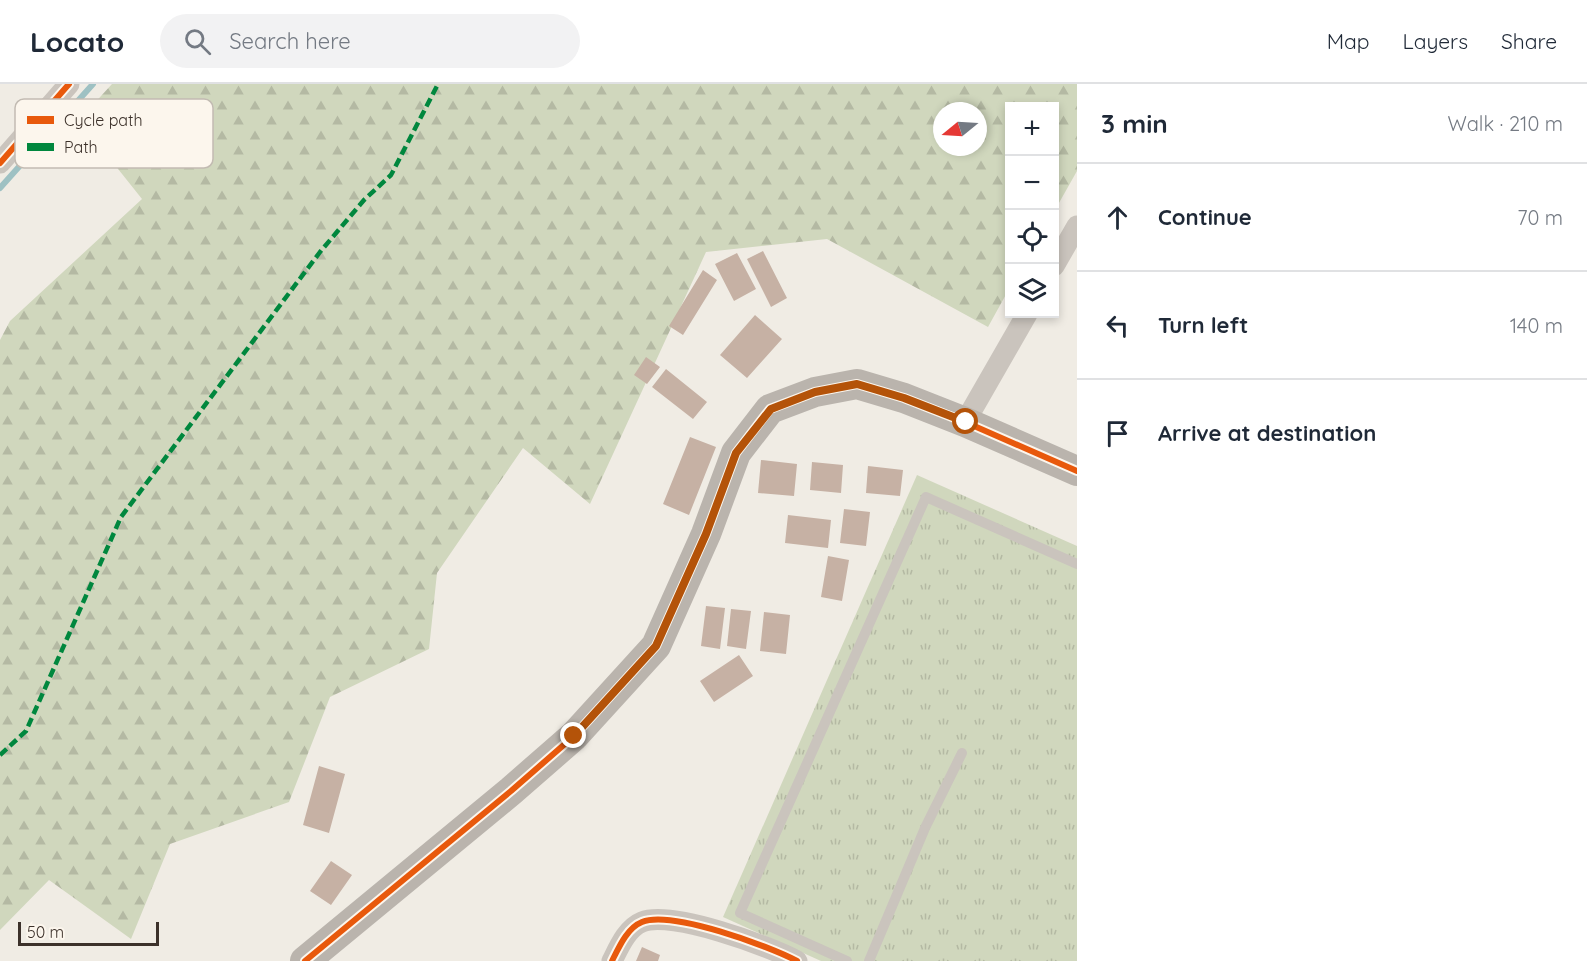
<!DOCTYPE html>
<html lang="en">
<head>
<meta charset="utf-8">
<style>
  :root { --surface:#fff; --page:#f2f2f3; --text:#1f2937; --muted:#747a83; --line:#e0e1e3 }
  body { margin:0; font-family:Quicksand,sans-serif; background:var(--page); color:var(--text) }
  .controls { position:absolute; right:18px; top:18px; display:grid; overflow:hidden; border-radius:0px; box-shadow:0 3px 9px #0003 }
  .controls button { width:54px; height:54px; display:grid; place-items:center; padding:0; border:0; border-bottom:2px solid var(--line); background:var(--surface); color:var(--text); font:30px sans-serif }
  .compass { position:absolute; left:933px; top:18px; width:54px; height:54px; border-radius:50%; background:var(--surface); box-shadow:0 3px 9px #0003; rotate:252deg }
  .scale { position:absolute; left:18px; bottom:15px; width:141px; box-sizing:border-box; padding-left:6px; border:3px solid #3c312a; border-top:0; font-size:16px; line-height:21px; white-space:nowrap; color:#3c312a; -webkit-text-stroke:4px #fcf6ed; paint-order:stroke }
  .stop { position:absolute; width:18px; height:18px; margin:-14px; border:4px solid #b45309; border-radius:50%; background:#fff }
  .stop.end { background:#b45309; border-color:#fff; box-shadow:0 2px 6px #0008 }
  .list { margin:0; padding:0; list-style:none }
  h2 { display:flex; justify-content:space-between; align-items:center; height:78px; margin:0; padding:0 24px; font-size:26px }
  h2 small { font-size:20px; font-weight:400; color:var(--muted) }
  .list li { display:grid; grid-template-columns:39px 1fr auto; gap:18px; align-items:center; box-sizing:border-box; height:108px; padding:0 24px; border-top:2px solid var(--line) }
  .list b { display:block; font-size:22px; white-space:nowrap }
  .list em { font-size:20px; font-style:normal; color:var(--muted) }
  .icon { flex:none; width:33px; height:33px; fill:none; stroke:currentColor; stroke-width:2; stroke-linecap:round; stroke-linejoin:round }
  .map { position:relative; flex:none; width:1077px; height:877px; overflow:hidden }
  header { display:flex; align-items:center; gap:36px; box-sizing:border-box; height:84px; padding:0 30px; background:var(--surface); border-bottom:2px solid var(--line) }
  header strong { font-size:28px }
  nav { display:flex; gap:33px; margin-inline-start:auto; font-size:21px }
  .search { width:420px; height:54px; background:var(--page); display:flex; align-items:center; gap:15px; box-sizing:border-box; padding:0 21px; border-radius:33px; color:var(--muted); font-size:22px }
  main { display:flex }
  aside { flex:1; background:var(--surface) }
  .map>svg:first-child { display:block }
  .grass { fill:url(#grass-tufts) }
  .forest { fill:url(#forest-firs); fill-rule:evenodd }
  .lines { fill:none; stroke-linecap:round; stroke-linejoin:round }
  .stream { stroke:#9ec1c3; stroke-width:6 }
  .building { fill:#c6b1a4 }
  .lane { stroke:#cac4bd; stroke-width:10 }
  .street { stroke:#cac4bd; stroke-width:21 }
  .secondary { stroke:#bab4ad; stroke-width:30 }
  .quiet { stroke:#00873e; stroke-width:4.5; stroke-dasharray:9 4.5; stroke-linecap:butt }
  .cycleway-casing { stroke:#fcf6ed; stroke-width:10 }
  .cycleway { stroke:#e8590c; stroke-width:6 }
  .route { stroke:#b45309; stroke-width:8 }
  .key { fill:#fcf6ed; stroke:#c2bbb2; stroke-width:1.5 }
  .key-label { font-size:16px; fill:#3c312a }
</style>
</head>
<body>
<header>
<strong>Locato</strong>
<div class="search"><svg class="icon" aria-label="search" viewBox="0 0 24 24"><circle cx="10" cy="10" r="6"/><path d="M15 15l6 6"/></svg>Search here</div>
<nav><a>Map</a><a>Layers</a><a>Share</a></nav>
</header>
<main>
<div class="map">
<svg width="1077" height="877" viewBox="0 0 1077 877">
  <defs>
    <pattern id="grass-tufts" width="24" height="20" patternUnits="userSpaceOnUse" patternTransform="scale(1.5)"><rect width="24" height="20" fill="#d0d7bd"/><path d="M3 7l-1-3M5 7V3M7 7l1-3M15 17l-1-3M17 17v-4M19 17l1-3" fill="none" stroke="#b4b9a3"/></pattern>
    <pattern id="forest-firs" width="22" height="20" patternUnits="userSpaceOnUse" patternTransform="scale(1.5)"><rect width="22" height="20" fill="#d0d7bd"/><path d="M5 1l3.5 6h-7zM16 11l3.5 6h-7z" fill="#b4b9a3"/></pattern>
  </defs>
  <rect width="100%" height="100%" fill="#f0ece4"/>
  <path class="grass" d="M917 391 1077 462V877H821L723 833Z"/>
  <path class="forest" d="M112 0H1077V87L1055 126 1054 22H1010L1009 205 988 243 827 155 706 168 590 420 523 364 437 489 429 565 330 613 289 718 170 760 131 855 49 796 0 846V256L10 237 142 115 79 36ZM942 27H978V63H942Z"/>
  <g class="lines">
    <path class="stream" d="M0 104 93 0"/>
  </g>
  <path class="building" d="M763 167 787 214 771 223 747 175Z
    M737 169 756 205 734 217 715 180Z
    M703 186 717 196 683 251 669 242Z
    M755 231 782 255 747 294 720 271Z
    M646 273 660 283 647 300 634 291Z
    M666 285 707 318 693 335 652 303Z
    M690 353 716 363 689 431 663 420Z
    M761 376 797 380 794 412 758 409Z
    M812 378 843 381 841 409 810 406Z
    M868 382 903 386 900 412 866 409Z
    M844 425 870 428 866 462 840 459Z
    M788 431 831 436 828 464 785 459Z
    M828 472 849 476 842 517 821 513Z
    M706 522 725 524 720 565 701 562Z
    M731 525 751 527 746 565 727 562Z
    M764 528 790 531 786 570 760 567Z
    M739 571 753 592 714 618 700 597Z
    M319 682 345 690 329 749 303 741Z
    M331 777 352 791 331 821 310 807Z
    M642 863 660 871 658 877H636Z"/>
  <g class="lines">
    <path class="lane" d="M847 877 740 829 926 413 1077 480
      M869 877 925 744 962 669"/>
    <path class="street" d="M0 79 69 0
      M1054 182 1077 142
      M965 338 1027 230
      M612 877C619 863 627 844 642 838 671 826 769 862 797 877"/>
    <path class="secondary" d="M305 877 511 707 574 652 656 562 706 450 736 369 770 325 815 308 857 300 904 314 965 338 1077 387"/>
    <path class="quiet" d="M0 671 26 647 121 433 320 168 364 116 391 91 438 0"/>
    <g class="cycleway-casing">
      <path id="cycleway" d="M0 79 69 0
        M305 877 511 707 574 652 656 562 706 450 736 369 770 325 815 308 857 300 904 314 965 338 1077 387
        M612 877C619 863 627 844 642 838 671 826 769 862 797 877"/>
    </g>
    <use href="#cycleway" class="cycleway"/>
  </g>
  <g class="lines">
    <path class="route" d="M574 652 656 562 706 450 736 369 771 325 815 308 857 300 904 314 966 338"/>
  </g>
  <rect x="15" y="15" width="198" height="69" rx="9" class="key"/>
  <rect x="27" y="32" width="27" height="8" fill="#e8590c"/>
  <rect x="27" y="59" width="27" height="8" fill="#00873e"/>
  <g class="key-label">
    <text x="64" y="42">Cycle path</text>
    <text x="64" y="69">Path</text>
  </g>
</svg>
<div class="controls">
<button>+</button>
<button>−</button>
<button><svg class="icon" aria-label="locate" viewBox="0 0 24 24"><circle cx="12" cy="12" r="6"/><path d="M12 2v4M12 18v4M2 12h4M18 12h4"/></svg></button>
<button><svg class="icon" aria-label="layers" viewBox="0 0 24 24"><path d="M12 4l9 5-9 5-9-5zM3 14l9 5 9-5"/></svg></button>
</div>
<svg class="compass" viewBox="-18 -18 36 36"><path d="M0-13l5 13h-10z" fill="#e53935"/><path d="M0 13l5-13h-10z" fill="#747a83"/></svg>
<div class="scale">50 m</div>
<div class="stop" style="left:966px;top:338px"></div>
<div class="stop end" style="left:574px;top:652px"></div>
</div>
<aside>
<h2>3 min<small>Walk · 210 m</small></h2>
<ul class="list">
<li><svg class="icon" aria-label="ahead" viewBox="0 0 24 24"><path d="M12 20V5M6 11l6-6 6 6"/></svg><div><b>Continue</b></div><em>70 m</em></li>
<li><svg class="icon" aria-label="left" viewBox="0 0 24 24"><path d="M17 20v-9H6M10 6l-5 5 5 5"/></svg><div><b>Turn left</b></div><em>140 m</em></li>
<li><svg class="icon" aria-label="arrive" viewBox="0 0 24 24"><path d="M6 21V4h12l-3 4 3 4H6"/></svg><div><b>Arrive at destination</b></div></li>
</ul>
</aside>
</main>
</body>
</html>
